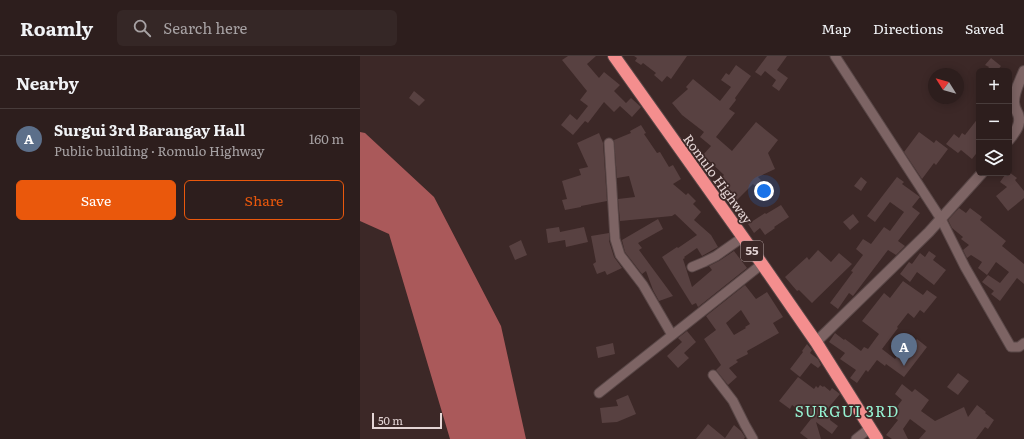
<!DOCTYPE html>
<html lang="en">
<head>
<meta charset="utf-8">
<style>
  :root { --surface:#2d1e1d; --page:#352726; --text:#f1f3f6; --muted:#a7a2a4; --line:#483c3b; --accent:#ea580c }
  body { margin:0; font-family:Literata,serif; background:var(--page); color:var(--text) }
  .controls { position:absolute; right:12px; top:12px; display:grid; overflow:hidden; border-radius:6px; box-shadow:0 2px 10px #0003 }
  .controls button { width:36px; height:36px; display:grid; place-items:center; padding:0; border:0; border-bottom:1px solid var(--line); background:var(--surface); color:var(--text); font:20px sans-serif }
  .compass { position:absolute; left:568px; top:12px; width:36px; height:36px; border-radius:50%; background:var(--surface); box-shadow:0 2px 10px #0003; rotate:307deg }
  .scale { position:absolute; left:12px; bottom:10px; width:70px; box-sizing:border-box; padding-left:4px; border:2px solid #e4d5d5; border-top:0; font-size:11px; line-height:14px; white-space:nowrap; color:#e4d5d5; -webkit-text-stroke:3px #3c2827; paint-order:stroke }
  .you { position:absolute; left:404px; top:135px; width:14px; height:14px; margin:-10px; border:3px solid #fff; border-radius:50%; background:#1a73e8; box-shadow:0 0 0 6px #1a73e833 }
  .badge { display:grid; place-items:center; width:26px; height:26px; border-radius:50%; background:var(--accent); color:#fff; font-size:13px; font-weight:700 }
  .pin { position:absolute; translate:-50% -33px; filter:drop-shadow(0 1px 2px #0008) }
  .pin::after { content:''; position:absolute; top:21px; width:14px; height:12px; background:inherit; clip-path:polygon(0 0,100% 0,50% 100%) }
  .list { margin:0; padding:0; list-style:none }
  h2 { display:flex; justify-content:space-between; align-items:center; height:52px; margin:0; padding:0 16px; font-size:17px }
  h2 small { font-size:13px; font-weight:400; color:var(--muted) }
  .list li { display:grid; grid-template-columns:26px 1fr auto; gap:12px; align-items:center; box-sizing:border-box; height:60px; padding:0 16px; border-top:1px solid var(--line) }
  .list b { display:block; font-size:15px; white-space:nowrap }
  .list p { margin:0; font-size:13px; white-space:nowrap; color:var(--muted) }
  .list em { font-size:13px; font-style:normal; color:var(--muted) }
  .actions { display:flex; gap:8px; padding:12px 16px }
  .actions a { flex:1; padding:9px 0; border:1px solid var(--accent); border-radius:6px; text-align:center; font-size:14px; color:var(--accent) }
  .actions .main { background:var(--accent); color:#fff }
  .icon { flex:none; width:22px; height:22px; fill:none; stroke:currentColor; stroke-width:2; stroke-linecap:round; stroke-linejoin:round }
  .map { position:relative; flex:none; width:664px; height:383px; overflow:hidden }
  header { display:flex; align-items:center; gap:24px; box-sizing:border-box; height:56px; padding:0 20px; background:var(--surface); border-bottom:1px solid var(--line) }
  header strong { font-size:19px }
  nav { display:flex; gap:22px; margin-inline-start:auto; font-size:14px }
  .search { width:280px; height:36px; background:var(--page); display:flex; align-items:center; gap:10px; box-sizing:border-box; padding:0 14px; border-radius:6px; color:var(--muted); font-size:15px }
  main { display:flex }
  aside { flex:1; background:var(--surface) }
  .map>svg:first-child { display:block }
  .water { fill:#aa595a }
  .building { fill:#584141; fill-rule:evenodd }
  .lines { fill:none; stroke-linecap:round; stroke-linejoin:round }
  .street-casing { stroke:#594747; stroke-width:11 }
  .secondary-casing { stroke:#594747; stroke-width:12 }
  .highway-casing { stroke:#594747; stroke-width:14 }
  .street { stroke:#7d6464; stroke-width:9 }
  .secondary { stroke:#7d6464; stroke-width:10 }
  .highway { stroke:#f48e8e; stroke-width:12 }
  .labels { text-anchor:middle; stroke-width:3.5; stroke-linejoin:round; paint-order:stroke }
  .shield { fill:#3c2827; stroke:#b2a1a1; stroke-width:1 }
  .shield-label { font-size:12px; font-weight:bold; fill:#e4d5d5 }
  .street-label { font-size:13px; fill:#e4d5d5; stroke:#3c2827 }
  .quarter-label { font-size:15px; letter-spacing:1px; fill:#97f4d4; stroke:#3c2827 }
</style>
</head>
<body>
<header>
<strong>Roamly</strong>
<div class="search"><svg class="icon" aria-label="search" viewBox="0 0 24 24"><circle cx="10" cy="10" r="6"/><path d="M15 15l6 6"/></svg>Search here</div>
<nav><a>Map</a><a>Directions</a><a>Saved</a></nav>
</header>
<main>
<aside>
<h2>Nearby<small></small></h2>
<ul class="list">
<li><span class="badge" style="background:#5c6f8a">A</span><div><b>Surgui 3rd Barangay Hall</b><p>Public building · Romulo Highway</p></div><em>160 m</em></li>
</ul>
<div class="actions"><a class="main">Save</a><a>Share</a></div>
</aside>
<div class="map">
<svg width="664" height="383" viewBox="0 0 664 383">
  <rect width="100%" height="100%" fill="#3c2827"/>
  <path class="water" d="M0 76 5 77 74 141 141 270 166 383H90L29 178 0 165Z"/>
  <path class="building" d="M208 0H236L227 8 239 22 244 16 260 29 254 35 266 47 271 42 281 51 272 61 260 50 254 56 244 46 228 67 225 65 213 79 201 69 210 58 217 64 228 50 220 44 227 35 202 4Z
    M274 0H327L311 23 307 20 302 26 294 19 296 17 283 7 281 9 275 5 277 2Z
    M407 0H427L417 14 428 22 419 35 412 30 416 24 405 15 401 20 395 16Z
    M631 2 641 10 637 15H626L629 11 625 9Z
    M376 9 391 20 375 42 376 44 369 53 375 57 356 81 372 95 396 66 418 84 408 97 415 113 398 121 401 124 395 130 393 128 376 145 366 135 370 131 361 122 364 119 343 99 351 90 340 81 344 76 322 59 312 47 328 33 326 31 333 23 360 45 371 31 361 24 366 17 369 19Z
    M54 35 65 44 59 50 49 42Z
    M619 61V94L612 103 601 94 598 97 586 88 594 78 599 82 602 77 605 79Z
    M281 69 286 77 284 78 297 97 300 96 309 111 313 109 321 123 313 128 326 139 328 137 336 145 333 148 341 156 334 164 351 179 358 191 342 200 337 192 324 201 325 202 323 203 332 231 352 214 349 210 359 205 374 195 387 212 338 251 336 247 332 249 302 201 317 191 318 192 337 179 315 158 312 160 260 165 258 143 275 141 269 120 257 122 254 84 271 77 270 75Z
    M559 76 574 87 576 84 588 93 576 109 574 107 562 123 544 96Z
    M239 77 243 87 247 145 221 150V151L205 154 202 144 207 143 202 125 221 119 219 113 228 111 217 87Z
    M649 116 657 122 655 124 664 135V142L648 155 636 140 647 131 640 126 645 119 647 120Z
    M501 121 507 126 501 135 494 130Z
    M537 121 544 126 542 128 560 141 552 151 560 157 538 185 545 190 536 199 528 194 493 240 489 237 478 253 470 247 493 216 491 215 503 199 496 193 503 183 511 188 524 171 530 175 544 156 530 146 515 166 507 160Z
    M421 149 429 161 414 171 415 172 405 179 400 172 394 177 388 168 405 157 406 158Z
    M599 152 606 157 610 152 622 161 620 164 646 185 642 190 664 208V228L657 222 640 245 631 238 634 235 622 226 628 219 640 227 649 216 636 206 627 219 618 212 622 206 611 199 607 202 603 194 609 189 601 183 603 181 592 172 588 164Z
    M493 158 499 166 490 174 483 166Z
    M298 163 303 173 278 187 282 192 279 194 313 240 299 245 293 234 286 215 282 218 265 196 262 184Z
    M199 171 200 176 224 171 228 186 206 191 205 184 188 187 186 173Z
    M249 177V185L254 201 262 212 247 219 245 215 237 218 233 208 236 206 231 180Z
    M161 184 167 199 155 204 149 190Z
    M458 194 471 206 479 197 492 208 452 247 439 234 437 235 425 221 447 201 449 204Z
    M569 195 576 200 573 204 586 214 574 229 557 216 550 226 540 218 549 206 552 208 560 197 565 201Z
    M543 225 563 239 567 234 577 241 564 257 560 254 554 262 548 257 537 271 538 272 522 293 535 303 539 297 543 301 557 283 567 291 544 321 526 308 525 310 517 304 508 316 506 314 497 327 490 322 496 314 480 303 485 297 469 286 475 277 484 284 485 283 501 295 504 291 508 293 519 278 502 265 524 237 530 242Z
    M385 229 396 243 407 236 423 261 413 267 419 277 387 295 388 298 376 304 378 306 369 312 377 321 368 329 356 314 361 309 344 283 356 274 346 260ZM381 254 390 268 385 271 386 272 374 279 366 267Z
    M327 275 336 286 324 297 329 302 318 312 307 300 322 286 318 282Z
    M253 287 255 298 238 302 236 291Z
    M447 288 452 294 450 297 458 303 461 309 458 312 451 307 440 321 430 313 443 296 442 295Z
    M598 317 609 325 598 339 587 331Z
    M438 321 454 333 456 330 458 332 460 329 463 331 464 330 470 335 472 332 480 338 464 357 470 362V364L478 370 472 378 456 366 461 383H448L440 377 451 363 432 349 430 353 419 345Z
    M542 328 552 336 555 333 569 344 561 355 575 365 604 351 608 361 617 349 626 356 625 357 634 364 628 373 625 371 616 383H559L566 375 550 363 543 373 548 383H532L526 379 538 364 531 359 542 344 535 338Z
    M268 339 276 358 257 366 242 367 240 352 258 350 256 344Z
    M348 368 365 382 374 369 381 375 385 381 384 383H336Z"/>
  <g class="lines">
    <g class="street-casing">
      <path id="street" d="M475 0 581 163 605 211 651 291H659L664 287
        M249 87 255 183 260 199 283 229 312 279
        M332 211 344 206 356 200 383 181
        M353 319 373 345 385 369 393 383
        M239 337 402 208
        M496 383 510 372"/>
    </g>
    <g class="secondary-casing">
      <path id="secondary" d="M649 84C655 76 662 68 658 58 656 54 654 51 654 46 654 35 660 25 664 15
        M456 286 569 176 622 117"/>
    </g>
    <g class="highway-casing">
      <path id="highway" d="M254 0 402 208 456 286 517 383"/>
    </g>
    <use href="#street" class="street"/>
    <use href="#secondary" class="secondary"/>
    <use href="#highway" class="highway"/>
  </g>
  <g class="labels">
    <rect class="shield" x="381" y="185" width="22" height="20" rx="3"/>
    <g class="shield-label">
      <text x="392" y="199">55</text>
    </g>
    <g class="street-label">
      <text transform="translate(358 123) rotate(54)" y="5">Romulo Highway</text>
    </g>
    <g class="quarter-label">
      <text x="487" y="361">SURGUI 3RD</text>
    </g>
  </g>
</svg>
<div class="controls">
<button>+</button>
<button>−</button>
<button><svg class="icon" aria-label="layers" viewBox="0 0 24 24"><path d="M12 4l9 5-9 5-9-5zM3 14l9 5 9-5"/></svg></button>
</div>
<svg class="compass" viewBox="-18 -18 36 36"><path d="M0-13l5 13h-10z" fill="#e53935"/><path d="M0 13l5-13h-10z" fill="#a7a2a4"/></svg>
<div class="scale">50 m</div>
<div class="you"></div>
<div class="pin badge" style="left:544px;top:310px;background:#5c6f8a">A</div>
</div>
</main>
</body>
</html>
